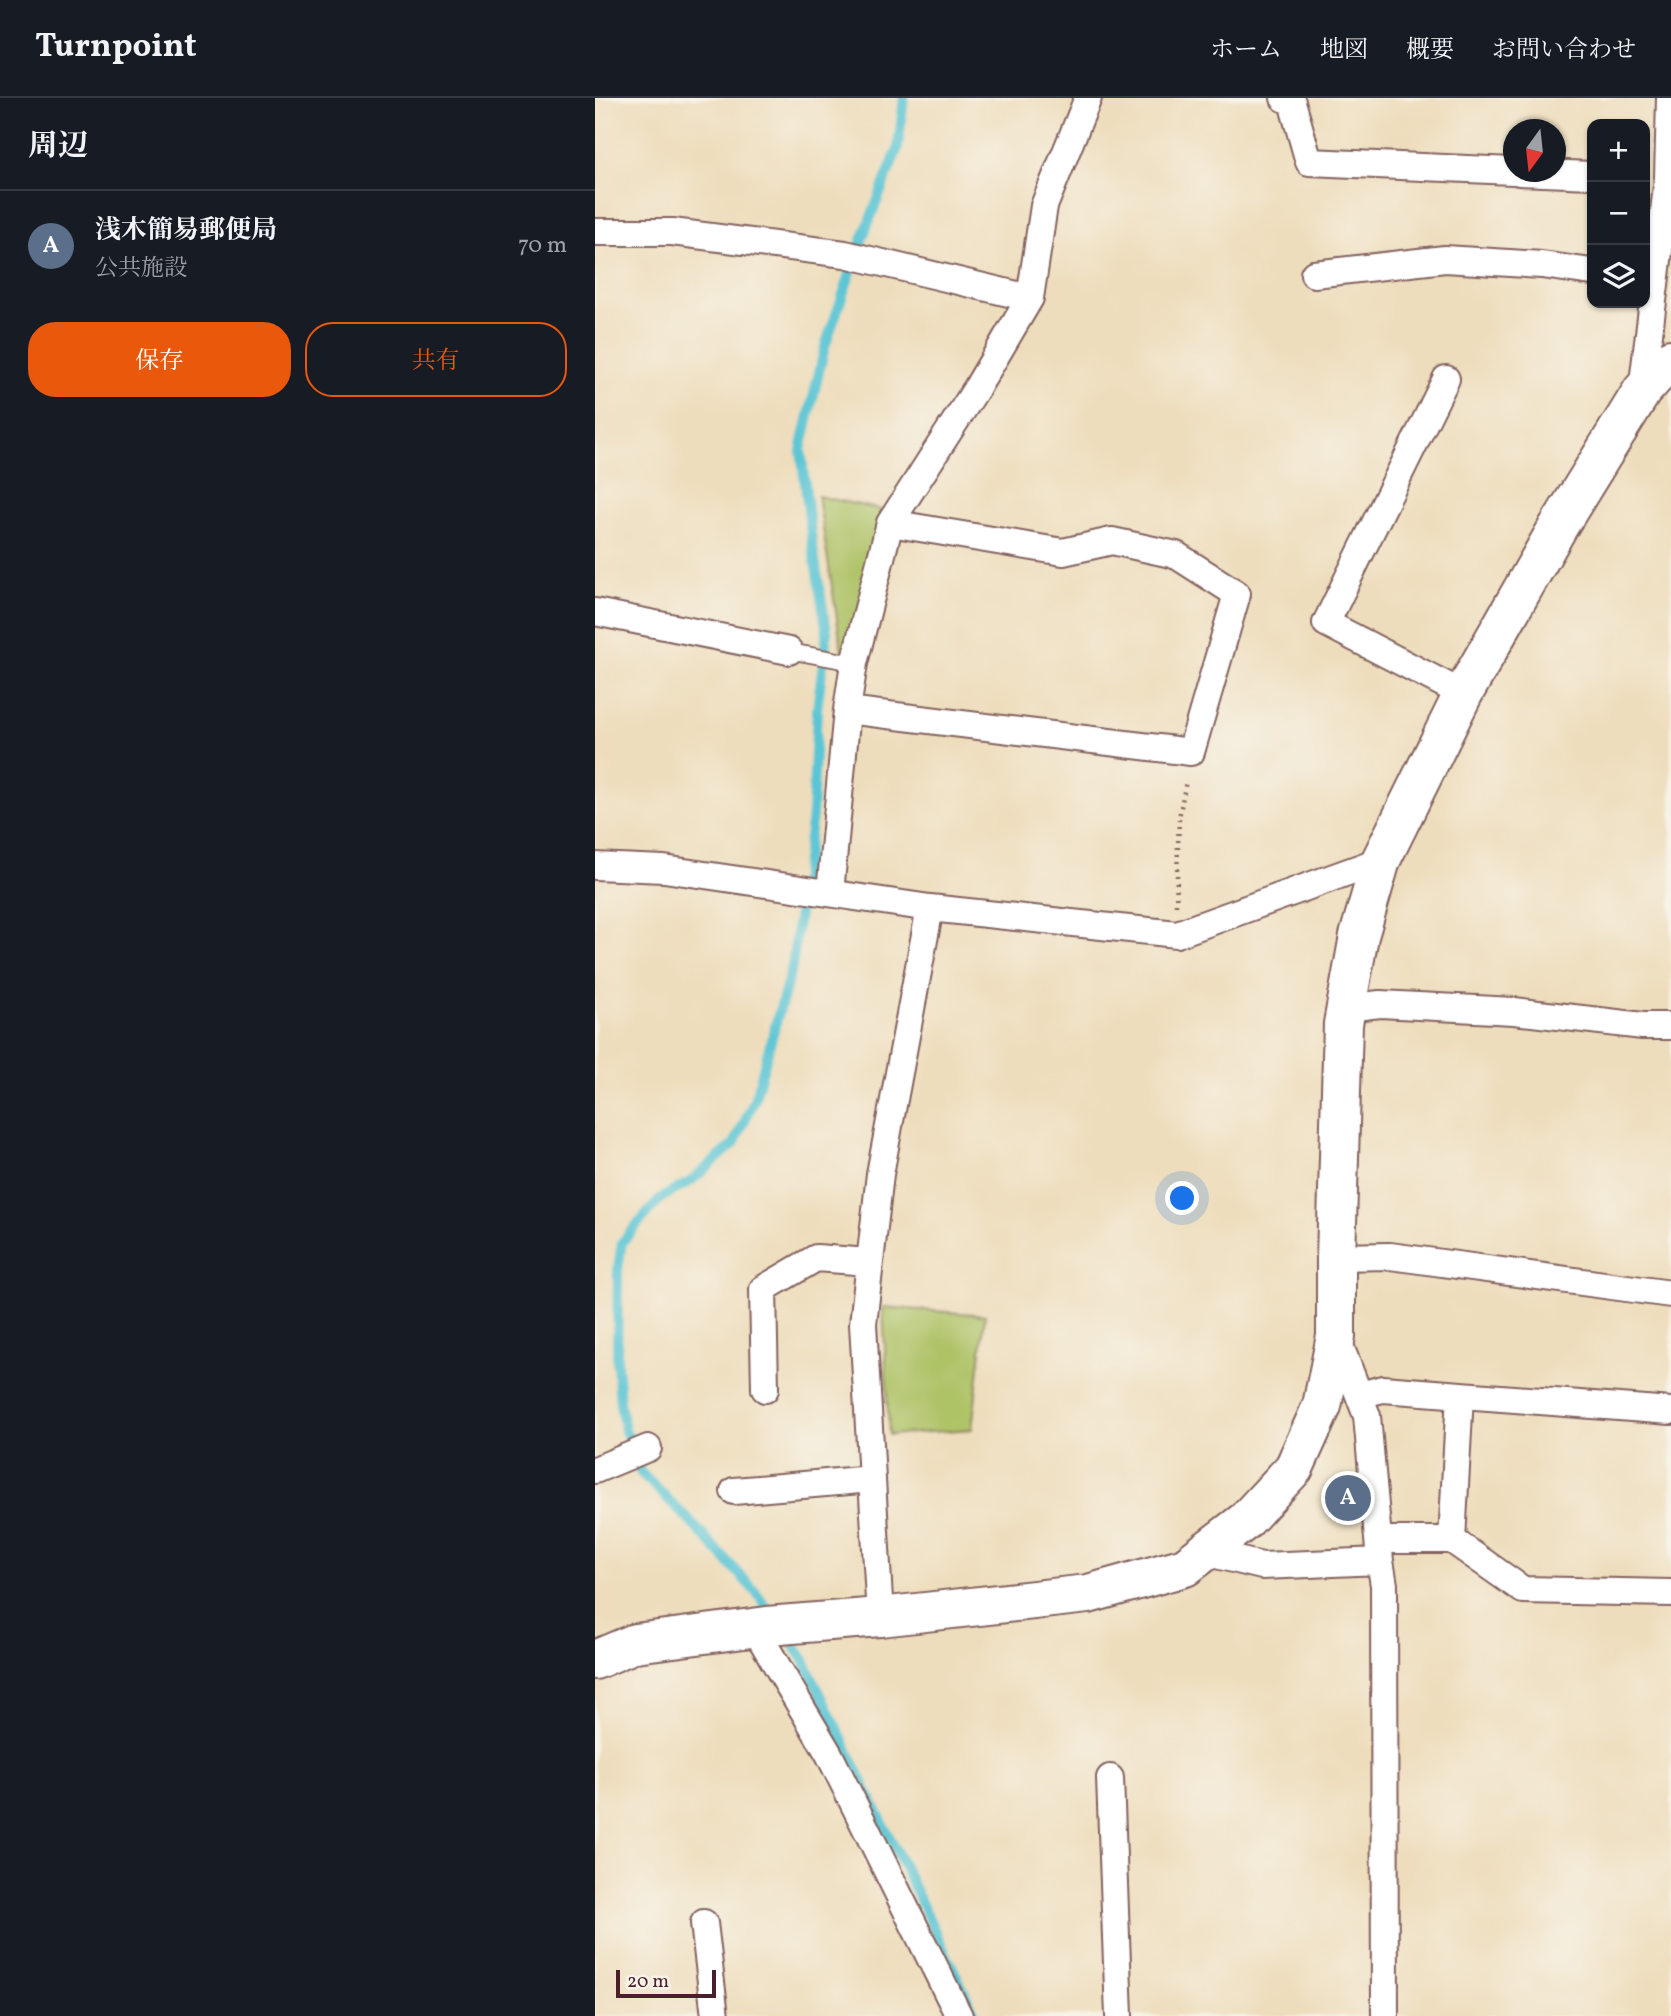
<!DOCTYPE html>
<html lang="ja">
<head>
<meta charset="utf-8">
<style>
  :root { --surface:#171b24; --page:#242831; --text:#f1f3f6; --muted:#9ea1a6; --line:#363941; --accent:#ea580c }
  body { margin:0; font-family:Vollkorn,"Noto Serif JP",serif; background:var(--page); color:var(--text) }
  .controls { position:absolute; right:21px; top:21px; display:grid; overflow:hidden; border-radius:14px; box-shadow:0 2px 5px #0004 }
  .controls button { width:63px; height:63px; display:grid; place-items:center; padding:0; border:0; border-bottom:2px solid var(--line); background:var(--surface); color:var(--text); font:35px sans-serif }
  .compass { position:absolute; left:908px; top:21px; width:63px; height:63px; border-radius:50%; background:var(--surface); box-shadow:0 2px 5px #0004; rotate:195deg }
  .scale { position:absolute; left:21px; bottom:18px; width:100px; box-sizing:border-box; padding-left:7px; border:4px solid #4a1f2b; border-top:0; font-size:19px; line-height:24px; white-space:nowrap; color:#4a1f2b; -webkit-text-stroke:5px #f7f3e8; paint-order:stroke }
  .you { position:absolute; left:588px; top:1101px; width:24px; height:24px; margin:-18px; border:5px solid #fff; border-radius:50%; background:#1a73e8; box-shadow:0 0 0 10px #1a73e833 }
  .badge { display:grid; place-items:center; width:46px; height:46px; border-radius:50%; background:var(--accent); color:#fff; font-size:23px; font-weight:700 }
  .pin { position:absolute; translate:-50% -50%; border:4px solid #fff; box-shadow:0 2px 7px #0006 }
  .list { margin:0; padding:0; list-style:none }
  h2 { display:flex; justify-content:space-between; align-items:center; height:91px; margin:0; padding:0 28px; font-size:30px }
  h2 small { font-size:23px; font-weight:400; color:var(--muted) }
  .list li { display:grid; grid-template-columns:46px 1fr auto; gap:21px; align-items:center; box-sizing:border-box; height:112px; padding:0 28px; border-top:2px solid var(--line) }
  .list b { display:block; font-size:26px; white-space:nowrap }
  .list p { margin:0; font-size:23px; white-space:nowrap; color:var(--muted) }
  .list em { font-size:23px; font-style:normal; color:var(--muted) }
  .actions { display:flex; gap:14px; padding:21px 28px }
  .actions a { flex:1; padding:16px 0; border:2px solid var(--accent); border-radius:28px; text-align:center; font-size:24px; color:var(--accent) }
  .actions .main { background:var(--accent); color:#fff }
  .icon { flex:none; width:38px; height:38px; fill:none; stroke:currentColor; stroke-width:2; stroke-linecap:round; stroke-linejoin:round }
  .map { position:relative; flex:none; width:1076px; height:1918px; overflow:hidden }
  header { display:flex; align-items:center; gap:42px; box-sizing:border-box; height:98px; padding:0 35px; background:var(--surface); border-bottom:2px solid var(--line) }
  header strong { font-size:33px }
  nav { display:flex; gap:38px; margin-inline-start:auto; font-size:24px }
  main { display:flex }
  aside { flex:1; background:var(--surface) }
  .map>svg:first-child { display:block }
  .green { fill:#aec266; stroke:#7c7048; stroke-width:2 }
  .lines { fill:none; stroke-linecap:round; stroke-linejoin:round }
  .stream { stroke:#5ac5d4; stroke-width:10 }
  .lane-casing { stroke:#83625e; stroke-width:18 }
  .street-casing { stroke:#83625e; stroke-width:30 }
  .secondary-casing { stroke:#83625e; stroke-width:42 }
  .path { stroke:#83625e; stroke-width:4.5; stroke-dasharray:2 5; stroke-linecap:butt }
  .lane { stroke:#fff; stroke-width:14 }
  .street { stroke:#fff; stroke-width:26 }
  .secondary { stroke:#fff; stroke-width:38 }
</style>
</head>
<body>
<header>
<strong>Turnpoint</strong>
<nav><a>ホーム</a><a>地図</a><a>概要</a><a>お問い合わせ</a></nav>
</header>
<main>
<aside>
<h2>周辺<small></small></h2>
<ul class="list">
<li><span class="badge" style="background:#5c6f8a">A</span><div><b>浅木簡易郵便局</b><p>公共施設</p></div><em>70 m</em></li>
</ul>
<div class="actions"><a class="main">保存</a><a>共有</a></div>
</aside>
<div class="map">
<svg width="1076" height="1918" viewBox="0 0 1076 1918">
  <rect width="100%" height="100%" fill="#f7f3e8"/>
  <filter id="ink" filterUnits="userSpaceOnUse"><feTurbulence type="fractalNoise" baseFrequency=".0143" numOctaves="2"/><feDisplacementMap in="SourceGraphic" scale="14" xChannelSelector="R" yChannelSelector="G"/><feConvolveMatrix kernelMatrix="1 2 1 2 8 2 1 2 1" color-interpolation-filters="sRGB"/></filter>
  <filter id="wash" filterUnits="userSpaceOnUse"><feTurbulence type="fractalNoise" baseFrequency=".00686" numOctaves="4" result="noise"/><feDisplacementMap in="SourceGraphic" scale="28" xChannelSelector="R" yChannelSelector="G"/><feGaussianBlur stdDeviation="1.57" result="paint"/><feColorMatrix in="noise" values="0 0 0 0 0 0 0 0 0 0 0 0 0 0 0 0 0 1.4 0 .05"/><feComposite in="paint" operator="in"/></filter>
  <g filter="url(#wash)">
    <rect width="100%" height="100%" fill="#eeddbc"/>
    <path class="green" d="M223 398 292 413 256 553H247Z
      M288 1209 390 1217 377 1331 294 1337Z"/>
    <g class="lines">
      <path class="stream" d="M177 1517 161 1494 91 1419 45 1374 39 1349 30 1333 25 1306 22 1264 23 1171 27 1144 66 1100 96 1083 139 1046 159 1003 197 868 217 717 222 612 232 534 217 445 206 352 230 248 268 139 303 50 309 0
        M190 1535 208 1560 381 1918"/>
    </g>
  </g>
  <g filter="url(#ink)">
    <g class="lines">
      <g class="lane-casing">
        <path id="lane" d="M194 553 259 565"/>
      </g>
      <g class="street-casing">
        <path id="street" d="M689 0 697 4 714 64 918 73
          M924 74 997 77
          M0 134H77L250 156 435 200
          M719 176 850 161 947 167 997 174
          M851 281 731 525 868 596
          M1047 293 1073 80 1075 0
          M0 514 194 553
          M252 612 596 654 642 496 581 457 517 443 468 454 295 425
          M0 768 69 771 335 810 582 836 786 762
          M235 795 252 612 259 565 295 425 383 288 435 200 449 108 493 0
          M751 910 785 906 919 913 1048 928H1076
          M741 1159 795 1158 1076 1196
          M742 1240 772 1318 785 1463 789 1487 790 1918
          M170 1291 168 1191 221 1160 274 1164
          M764 1297 788 1291 1076 1313
          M0 1372 53 1350
          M139 1393 277 1381
          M784 1442H857L928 1492 1076 1495
          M857 1442 865 1297
          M609 1454 667 1468 785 1463
          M285 1519 268 1226 285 1076 335 810
          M159 1529 234 1656 364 1918
          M515 1680 524 1918
          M109 1825 120 1918"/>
      </g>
      <g class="secondary-casing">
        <path id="secondary" d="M0 1562 40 1545 172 1528 285 1519 493 1496 590 1469 650 1423 699 1370 727 1308 741 1238V1159L748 926 764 838 786 762 868 596 963 429 1047 293 1076 261"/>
      </g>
      <path class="path" d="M581 807 584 720 591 683"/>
      <use href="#lane" class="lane"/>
      <use href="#street" class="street"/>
      <use href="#secondary" class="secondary"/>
    </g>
  </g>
</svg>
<div class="controls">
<button>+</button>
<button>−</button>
<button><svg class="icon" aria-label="layers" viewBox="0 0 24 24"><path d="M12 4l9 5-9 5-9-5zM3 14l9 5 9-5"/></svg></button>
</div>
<svg class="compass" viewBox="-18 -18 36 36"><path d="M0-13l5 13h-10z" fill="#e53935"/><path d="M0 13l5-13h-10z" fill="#9ea1a6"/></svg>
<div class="scale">20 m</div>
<div class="you"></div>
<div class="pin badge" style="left:753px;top:1400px;background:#5c6f8a">A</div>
</div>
</main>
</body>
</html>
